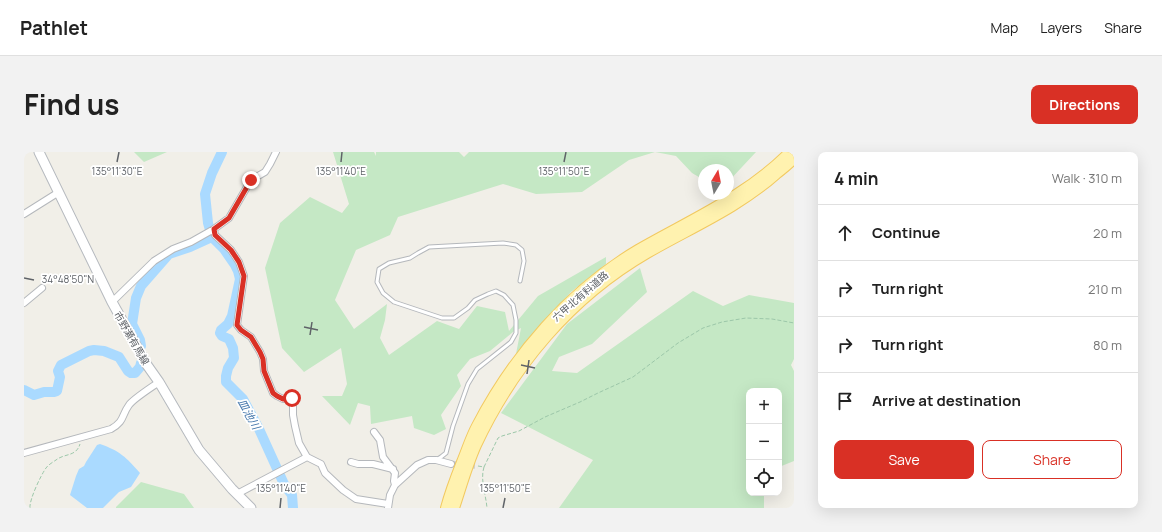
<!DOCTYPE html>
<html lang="en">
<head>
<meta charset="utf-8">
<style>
  :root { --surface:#fff; --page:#f2f2f2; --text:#222; --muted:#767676; --line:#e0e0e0; --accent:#d93025 }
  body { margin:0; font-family:Manrope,"Noto Sans JP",sans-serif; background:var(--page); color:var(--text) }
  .controls { position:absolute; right:12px; bottom:12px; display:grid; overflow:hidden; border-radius:8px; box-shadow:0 4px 16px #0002 }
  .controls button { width:36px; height:36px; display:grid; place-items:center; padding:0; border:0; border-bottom:1px solid var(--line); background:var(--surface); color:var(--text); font:20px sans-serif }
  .compass { position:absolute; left:674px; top:12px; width:36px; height:36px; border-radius:50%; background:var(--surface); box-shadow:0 4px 16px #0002; rotate:10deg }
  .stop { position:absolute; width:12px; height:12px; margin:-9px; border:3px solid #d93025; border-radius:50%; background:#fff }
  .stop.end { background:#d93025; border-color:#fff; box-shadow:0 1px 4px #0008 }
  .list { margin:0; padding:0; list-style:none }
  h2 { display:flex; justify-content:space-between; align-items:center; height:52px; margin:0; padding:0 16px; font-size:17px }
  h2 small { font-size:13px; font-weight:400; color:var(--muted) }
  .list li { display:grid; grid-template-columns:26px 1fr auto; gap:12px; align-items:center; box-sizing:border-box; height:56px; padding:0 16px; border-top:1px solid var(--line) }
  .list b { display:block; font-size:15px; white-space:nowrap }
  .list em { font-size:13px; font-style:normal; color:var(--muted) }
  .actions { display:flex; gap:8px; padding:12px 16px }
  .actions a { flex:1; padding:9px 0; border:1px solid var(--accent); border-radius:8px; text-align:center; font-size:14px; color:var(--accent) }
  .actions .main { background:var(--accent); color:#fff }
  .icon { flex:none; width:22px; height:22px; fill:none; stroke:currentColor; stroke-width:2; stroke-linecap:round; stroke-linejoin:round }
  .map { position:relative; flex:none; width:770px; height:356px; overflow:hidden; border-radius:8px }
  header { display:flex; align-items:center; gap:24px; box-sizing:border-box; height:56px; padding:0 20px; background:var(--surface); border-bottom:1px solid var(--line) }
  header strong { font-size:19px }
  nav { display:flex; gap:22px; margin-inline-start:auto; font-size:14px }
  .intro { display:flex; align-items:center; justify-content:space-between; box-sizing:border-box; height:96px; padding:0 24px }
  h1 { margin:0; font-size:28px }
  .button { padding:10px 18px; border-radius:8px; background:var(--accent); color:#fff; font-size:14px; font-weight:700 }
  main { display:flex; gap:24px; padding:0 24px }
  aside { flex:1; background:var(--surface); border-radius:8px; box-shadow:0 4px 16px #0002 }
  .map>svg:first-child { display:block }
  .green { fill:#c5e8c5 }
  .water { fill:#aadaff }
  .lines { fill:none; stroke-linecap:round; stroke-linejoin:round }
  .river { stroke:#aadaff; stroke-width:10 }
  .street-tunnel { stroke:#ccccc8; stroke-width:6; stroke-dasharray:6 3; stroke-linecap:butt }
  .lane-casing { stroke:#b5b8bc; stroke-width:5 }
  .street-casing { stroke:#b5b8bc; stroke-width:8 }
  .secondary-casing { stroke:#b6babf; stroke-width:11 }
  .primary-casing { stroke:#f2c960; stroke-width:12 }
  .path { stroke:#9cc7a9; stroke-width:1; stroke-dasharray:4 2; stroke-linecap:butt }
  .lane { stroke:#fff; stroke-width:3 }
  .street { stroke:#fff; stroke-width:6 }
  .secondary { stroke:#fff; stroke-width:9 }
  .primary { stroke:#fff2af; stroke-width:10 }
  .route { stroke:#d93025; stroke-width:5 }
  .ticks { fill:none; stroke:#5f6368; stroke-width:1.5 }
  .labels { text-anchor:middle; stroke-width:3.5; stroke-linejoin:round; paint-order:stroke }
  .street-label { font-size:10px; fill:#5f6368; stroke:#fff }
  .water-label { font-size:11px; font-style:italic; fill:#4174aa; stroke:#fff }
  .ticks-label { font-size:10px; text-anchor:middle; fill:#5f6368; stroke:#fff; stroke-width:3.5; stroke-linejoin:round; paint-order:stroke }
</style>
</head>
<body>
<header>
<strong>Pathlet</strong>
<nav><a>Map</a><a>Layers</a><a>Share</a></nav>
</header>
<div class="intro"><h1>Find us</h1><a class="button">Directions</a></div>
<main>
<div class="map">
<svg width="770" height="356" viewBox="0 0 770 356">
  <rect width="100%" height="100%" fill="#f1efe8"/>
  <path class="green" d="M110 0H143L120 10Z
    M309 0H350L352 4V0H435L440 5 445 0H732L704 30V18H680V28L668 21 652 4 631 0 605 8 558 40 512 42 479 32 374 65 366 83 332 98 311 148 330 177 363 152 361 168 356 186 365 203 413 169 435 177 453 154 481 160 485 179 514 144 582 105V112L547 140 492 202 497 176 489 180 466 199 446 207 433 223 437 234 417 263 422 277 410 283 390 276 388 264 347 272 346 254 334 251 326 273 298 244H318L323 232 317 196 280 220 258 196 241 116 256 71 286 45 318 61 325 52Z
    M616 116 623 140 568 192 535 205 528 219 553 221 669 139 699 154 725 143 770 151V207L767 213 770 219V309L755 315V239H725V341H740V356H535L569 308 477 261 543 172Z
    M117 330 160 342 170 356H92V355Z"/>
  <path class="water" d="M76 292C96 299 102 305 116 321L107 335 95 340 79 356H63L46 343 52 324 55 317 60 314 62 310 73 293Z"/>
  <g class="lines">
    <path class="river" d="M198 0 188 21 181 42 184 71 188 85 200 97 211 113 214 119 216 127 208 164 204 172 197 178 196 181 198 184 205 187 209 196 210 206 204 216 202 224V230L219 247 235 277 260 332 268 343 269 356
      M117 194 116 188 108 172 112 146 117 134 145 102 166 95 188 85
      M0 238 10 243 20 240H30L33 239 36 225 34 219 37 213 65 199 70 198 80 199 95 205 104 219 107 221H111L116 215 117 211"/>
    <path class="street-tunnel" d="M427 312 454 314"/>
    <g class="lane-casing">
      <path id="lane" d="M412 308 417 305 422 301 429 274 444 232 453 217 487 190 492 181V168L489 153 480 143 472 139 464 142 451 148 444 156 430 166H418L370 150 359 141 353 130 355 117 365 111 386 106 394 101 405 95 479 91 492 93 498 98 500 109 496 129"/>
    </g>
    <g class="street-casing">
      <path id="street" d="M0 62 35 40
        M190 77 191 83 207 98 215 110 220 124 213 173 217 178 227 185 236 200 239 207 240 219 249 241 253 244 259 247 269 246V263L271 274 275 291 283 305 297 312 301 321 319 338 332 347 364 352
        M88 150 130 109 149 97 167 90 190 77 205 66 227 28 241 20 246 12 252 0
        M0 151 18 136
        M350 280 356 288 359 305 371 321 370 329 371 333
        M0 301 87 277C101 269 97 264 105 253 109 247 128 235 135 230
        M327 310 334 312H349L369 317
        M213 342 283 305
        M364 356 366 343 371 333 393 313 404 308H412L427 312"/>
    </g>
    <g class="secondary-casing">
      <path id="secondary" d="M15 0 88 150 123 213 135 230 175 298 208 337 227 356"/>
    </g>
    <g class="primary-casing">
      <path id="primary" d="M422 356C426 341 432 325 438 310 443 298 447 285 453 274 490 203 545 139 614 98 666 68 723 44 766 0
        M430 356C437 335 443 313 452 293 489 214 547 145 623 101 666 76 714 56 752 22 758 17 765 12 770 6"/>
    </g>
    <path class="path" d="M454 314 460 315 474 286 478 284 495 279 521 265 556 250 574 241 609 225 654 191 679 176 698 170 722 166 748 167 770 171
      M460 315C456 328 462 343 463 356
      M6 356C5 348 17 323 22 316 24 313 29 310 32 308 41 301 52 305 56 292"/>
    <use href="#lane" class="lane"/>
    <use href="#street" class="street"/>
    <use href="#secondary" class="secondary"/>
    <use href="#primary" class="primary"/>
  </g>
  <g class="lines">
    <path class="route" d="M227 28 205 66 190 77 191 83 207 98 215 110 220 124 213 173 217 178 227 185 236 200 239 207 240 219 249 241 253 244 259 247 268 246"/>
  </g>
  <path class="ticks" d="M93 10 95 0M317 10 318 0M540 10 542 0M0 126 10 128M280 175 294 178M286 183 288 170M497 213 511 216M503 222 505 208M256 356 257 346M479 356 481 346"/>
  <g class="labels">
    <g class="street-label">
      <text transform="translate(556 144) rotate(-41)" y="4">六甲北有料道路</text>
      <text transform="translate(108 186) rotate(60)" y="4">市野瀬有馬線</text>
    </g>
    <g class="water-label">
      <text transform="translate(225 262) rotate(61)" y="4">皿池川</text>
    </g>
  </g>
  <g class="ticks-label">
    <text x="93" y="23">135°11'30"E</text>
    <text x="317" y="23">135°11'40"E</text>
    <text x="540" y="23">135°11'50"E</text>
    <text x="44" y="131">34°48'50"N</text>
    <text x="257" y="340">135°11'40"E</text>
    <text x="481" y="340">135°11'50"E</text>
  </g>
</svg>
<div class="controls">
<button>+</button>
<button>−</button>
<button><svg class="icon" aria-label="locate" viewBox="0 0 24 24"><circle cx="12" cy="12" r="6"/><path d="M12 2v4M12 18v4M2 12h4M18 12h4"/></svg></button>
</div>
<svg class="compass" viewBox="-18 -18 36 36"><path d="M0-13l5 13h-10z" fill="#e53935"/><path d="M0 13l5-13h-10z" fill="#767676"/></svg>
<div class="stop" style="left:268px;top:246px"></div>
<div class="stop end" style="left:227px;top:28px"></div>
</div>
<aside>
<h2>4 min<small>Walk · 310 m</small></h2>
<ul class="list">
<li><svg class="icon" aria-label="ahead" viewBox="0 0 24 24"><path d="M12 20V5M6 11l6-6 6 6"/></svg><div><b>Continue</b></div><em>20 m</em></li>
<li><svg class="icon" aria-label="right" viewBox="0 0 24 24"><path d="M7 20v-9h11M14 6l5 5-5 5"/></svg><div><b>Turn right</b></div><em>210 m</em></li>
<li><svg class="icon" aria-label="right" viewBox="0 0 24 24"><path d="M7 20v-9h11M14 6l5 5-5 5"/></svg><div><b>Turn right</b></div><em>80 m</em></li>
<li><svg class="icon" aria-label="arrive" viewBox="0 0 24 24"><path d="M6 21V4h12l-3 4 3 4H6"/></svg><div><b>Arrive at destination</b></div></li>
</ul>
<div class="actions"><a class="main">Save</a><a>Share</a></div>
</aside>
</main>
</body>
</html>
